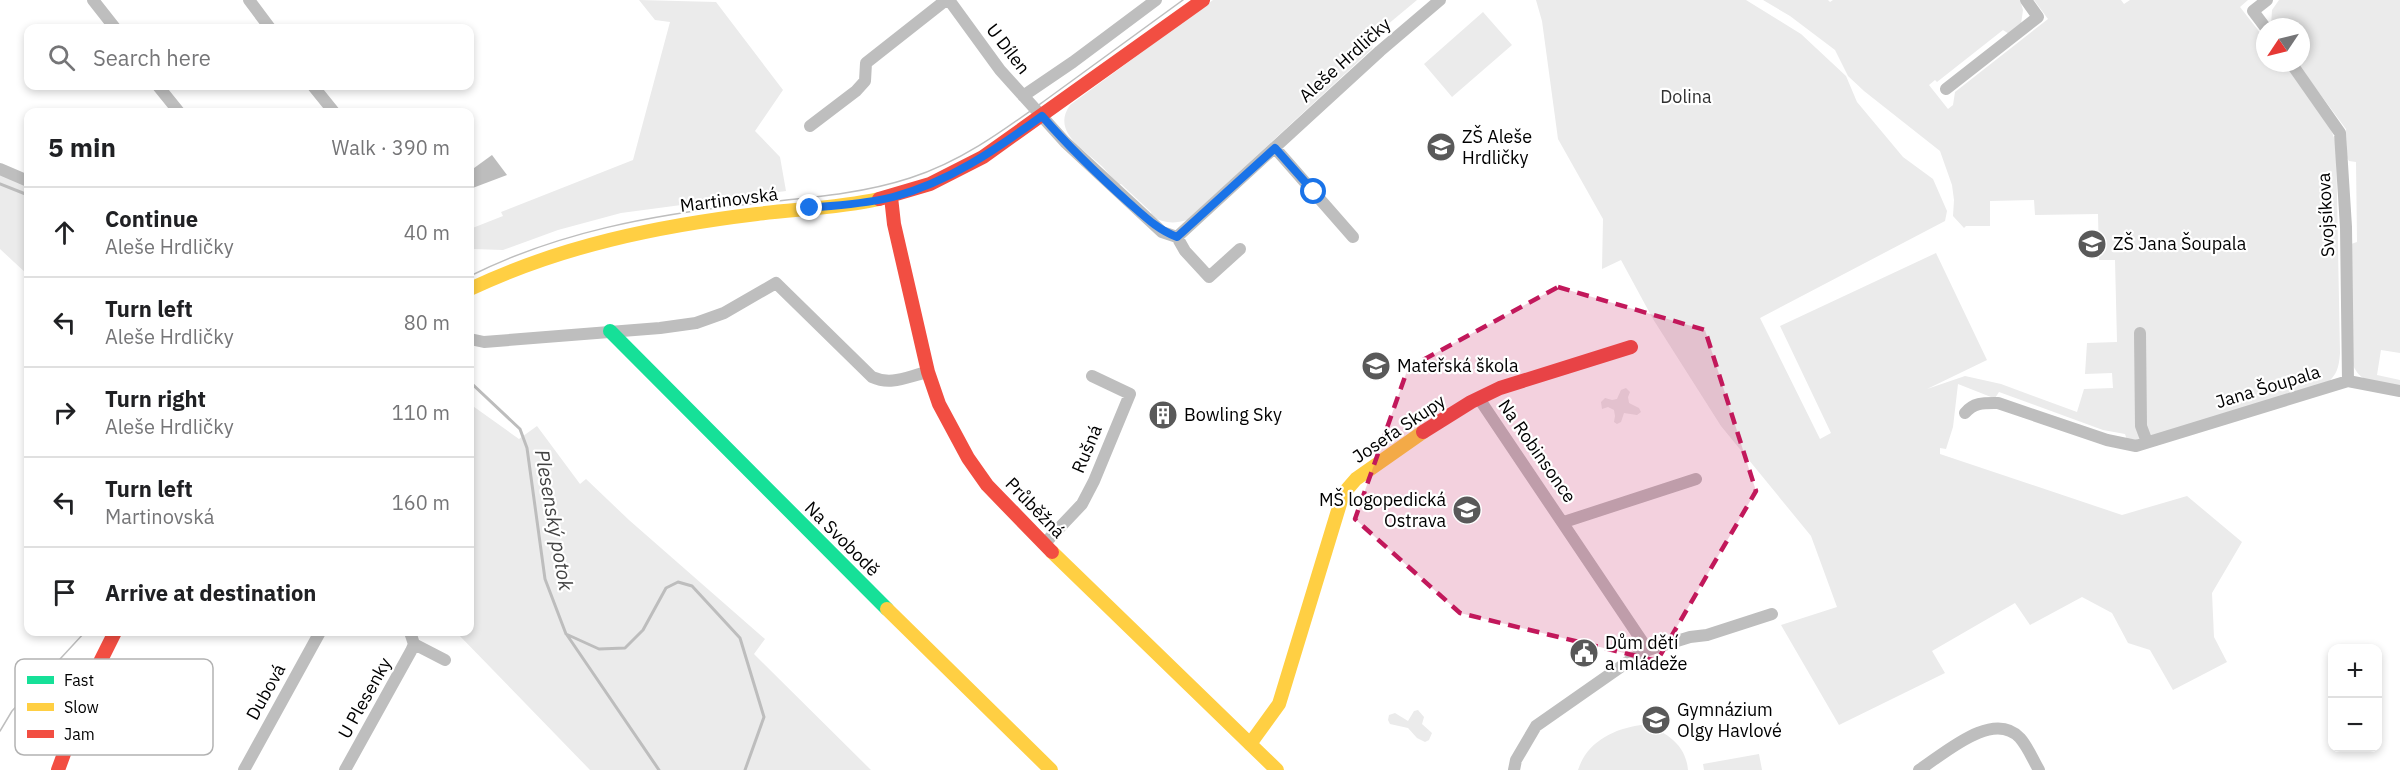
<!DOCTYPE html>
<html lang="en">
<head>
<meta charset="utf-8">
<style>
  :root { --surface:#fff; --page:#f2f2f2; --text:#202124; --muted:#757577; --line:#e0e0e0 }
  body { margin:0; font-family:"IBM Plex Sans",sans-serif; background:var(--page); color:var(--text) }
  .controls { position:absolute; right:18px; bottom:18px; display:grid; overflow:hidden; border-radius:12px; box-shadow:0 3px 9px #0003 }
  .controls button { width:54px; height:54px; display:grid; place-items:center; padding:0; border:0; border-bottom:2px solid var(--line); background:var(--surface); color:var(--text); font:30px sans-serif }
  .compass { position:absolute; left:2256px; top:18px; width:54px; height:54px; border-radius:50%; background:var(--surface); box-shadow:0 3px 9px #0003; rotate:235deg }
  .stop { position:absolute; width:18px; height:18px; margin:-14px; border:4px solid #1a73e8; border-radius:50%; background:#fff }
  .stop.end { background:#1a73e8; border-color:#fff; box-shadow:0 2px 6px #0008 }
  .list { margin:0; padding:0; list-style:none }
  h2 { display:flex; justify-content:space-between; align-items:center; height:78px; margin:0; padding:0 24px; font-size:26px }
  h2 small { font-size:20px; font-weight:400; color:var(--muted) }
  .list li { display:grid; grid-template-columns:39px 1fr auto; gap:18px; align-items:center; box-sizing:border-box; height:90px; padding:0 24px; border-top:2px solid var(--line) }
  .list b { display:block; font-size:22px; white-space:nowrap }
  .list p { margin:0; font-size:20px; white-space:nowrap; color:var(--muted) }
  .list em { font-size:20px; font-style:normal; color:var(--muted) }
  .icon { flex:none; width:33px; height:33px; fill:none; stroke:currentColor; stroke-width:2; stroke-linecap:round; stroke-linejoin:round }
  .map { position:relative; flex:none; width:2400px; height:770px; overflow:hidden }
  .search { position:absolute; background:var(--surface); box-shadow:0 3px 9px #0003; left:24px; top:24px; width:450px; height:66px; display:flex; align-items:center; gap:15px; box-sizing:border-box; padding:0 21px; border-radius:12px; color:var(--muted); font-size:22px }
  .panel { position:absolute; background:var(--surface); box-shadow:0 3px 9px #0003; left:24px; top:108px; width:450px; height:528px; border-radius:12px }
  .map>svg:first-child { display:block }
  .green { fill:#ebebeb }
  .water { fill:#bdbdbd }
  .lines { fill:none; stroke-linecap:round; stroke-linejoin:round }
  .stream { stroke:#bdbdbd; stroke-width:3 }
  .street { stroke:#bebebe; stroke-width:12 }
  .fast { stroke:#16e098; stroke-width:14 }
  .slow { stroke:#ffcf43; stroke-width:14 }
  .jam { stroke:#f24e42; stroke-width:14 }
  .tram { stroke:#bebebe; stroke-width:1.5 }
  .route { stroke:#1a73e8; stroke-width:8 }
  .marked { fill:#c2185b; fill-opacity:0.2; stroke:#c2185b; stroke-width:4.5; stroke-dasharray:12 8; stroke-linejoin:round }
  .labels { text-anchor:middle; stroke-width:4.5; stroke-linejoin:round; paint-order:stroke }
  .street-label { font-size:18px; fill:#000; stroke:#fff }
  .park-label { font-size:18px; fill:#313131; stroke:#fff }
  .poi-label { font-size:18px; fill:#000; stroke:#fff; text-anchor:start }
  .water-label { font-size:20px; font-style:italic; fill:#424242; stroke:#fff }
  .key { fill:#fff; stroke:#b2b2b2; stroke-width:1.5 }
  .key-label { font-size:16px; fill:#000 }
</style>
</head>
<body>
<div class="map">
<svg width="2400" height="770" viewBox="0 0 2400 770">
  <rect width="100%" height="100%" fill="#fff"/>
  <path class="green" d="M639 0 716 2 783 90 755 131 780 157 786 191 621 213 558 230 503 250 473 249 470 229 503 216 501 212 633 160 670 22 655 20Z
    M1213 0H1417L1369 40 1373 45 1372 49 1187 220C1174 224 1164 223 1152 217L1151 212 1121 184 1118 185C1110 176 1106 169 1096 161 1081 148 1052 130 1070 105Z
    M1536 0H1746L1801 34 1846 76 1857 102 1903 157 1933 179 1947 211 1945 221 1760 318 1820 439 1831 433 1780 326 1936 253 1987 360 1927 389 1965 376 2001 384 2077 412 2084 389 2113 388 2112 373 2085 374 2087 343 2117 342 2115 260H2099L2098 214 2035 215 2034 200 1990 201V226H1966L1964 228 1953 216 1954 200 1952 185 1940 151 1864 91 1848 76 1835 50 1790 16 1763 0H1828L1830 2 1833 0H2020L2023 10 2021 24 2009 34 2003 30 1937 82 1935 80 1929 85 1948 109 1953 105 1955 92 2048 19 2034 0H2121L2124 4 2130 0H2248L2240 7 2265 39V63H2284L2327 119 2336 143 2340 353C2339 367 2337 375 2326 384L2130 442 2127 440 2125 434 2103 430 1999 392 1995 398 1991 397 1958 384 1953 427 1946 449 1940 448V454L2122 515 2187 496 2242 542 2212 593 2214 637 2227 662 2173 690 2150 650 2128 643 2112 613 2082 597 2030 625 2015 603 1932 651 1945 673 1839 725 1781 625 1837 607 1811 536 1721 426 1653 319 1621 260 1602 269 1603 219 1558 139 1542 21Z
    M2279 0H2400V353L2381 350 2377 375 2400 380V387C2381 384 2361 385 2353 365L2351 244 2357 242 2356 162 2349 161 2347 158 2346 129 2297 63H2301V27H2271L2272 10Z
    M1483 12 1512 45 1452 97 1424 64Z
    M0 166 28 178V275L0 249Z
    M1626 388 1630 392 1628 397 1629 403 1639 408 1641 412 1637 415 1624 413 1621 422 1617 424 1614 422 1615 416 1614 410 1608 407 1602 409 1601 402 1605 398 1612 400 1617 399 1621 390Z
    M470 404 519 439 537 426 580 484 586 479 629 520 765 639 754 654 871 770H590L456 632H470Z
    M1418 710 1424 717 1422 724 1432 733 1429 740 1425 742 1417 738 1408 728 1390 724 1388 720 1389 715 1395 713 1408 721 1414 711Z
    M1641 725C1665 730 1686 744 1688 770H1578C1587 742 1613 729 1641 725Z
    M1759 754 1762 770H1704L1703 764Z"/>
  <path class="water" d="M492 155 507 175 470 189V171Z"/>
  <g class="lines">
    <path class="stream" d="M0 184 28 195
      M470 382 520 429 527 448 545 579 566 634 599 649 625 648 643 630 666 588 678 582 692 586 740 638 764 717 745 770
      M567 635 659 770"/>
    <path class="street" d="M93 0 115 28
      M249 0 270 28
      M949 0 1000 70 1065 142 1162 232 1177 237 1185 251 1209 277 1240 249
      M2265 27 2253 11 2267 0
      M2291 63 2340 133 2346 227 2348 381
      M158 86 179 112
      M313 86 334 112
      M1946 89 2038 17 2026 0
      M1023 96 1073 62 1156 0
      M810 126 856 91 865 81 866 63 946 0
      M1275 148 1353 237
      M0 169 28 181
      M1177 237 1380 51 1440 0
      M2140 333 2141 426 2147 442
      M470 339 484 342 660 328 696 323 724 313 776 283 872 377C892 386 908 376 928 372
      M1480 400 1648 650
      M1965 413C1974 402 1985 403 1998 403L2107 440 2136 446 2348 381 2400 391
      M1564 522 1696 479
      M1044 544 1082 504 1094 481 1130 394 1092 376
      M414 644 445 660
      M244 770 320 632
      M345 770 411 651 414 644 410 632
      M1514 770 1516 760 1536 726 1629 661 1648 650 1690 637 1707 635 1772 614
      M1919 770C1944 754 1993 709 2020 738 2028 747 2033 760 2039 770"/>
    <path class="fast" d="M610 331 887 609"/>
    <path class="slow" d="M470 289C561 246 657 226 757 214 797 209 839 208 879 199
      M1052 552 1277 770
      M887 609 1051 770
      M1250 744 1279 704 1343 494 1356 479 1423 432"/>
    <path class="jam" d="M891 197 894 224 928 372 939 404 968 458 987 485 1052 552
      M879 199 930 184 983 157 1203 0
      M1423 432 1471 402 1500 388 1631 347
      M58 770 91 680 115 632"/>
    <path class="tram" d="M470 276C558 232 652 215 749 204 803 198 858 195 910 178 961 162 1004 130 1047 99 1093 66 1138 33 1183 0
      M0 731 12 711 85 632"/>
  </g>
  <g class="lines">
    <path class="route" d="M810 208C838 205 866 204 893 197 949 182 995 150 1042 116 1069 147 1098 175 1128 202 1144 216 1158 230 1177 237L1275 148 1314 192"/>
  </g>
  <path class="marked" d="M1558 287 1705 330 1756 491 1657 661 1460 613 1355 519 1408 368Z"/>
  <defs>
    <g id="school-disc" transform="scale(1.5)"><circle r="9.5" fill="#595959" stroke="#fff"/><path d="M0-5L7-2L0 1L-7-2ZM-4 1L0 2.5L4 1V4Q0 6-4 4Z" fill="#fff"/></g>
    <g id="building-disc" transform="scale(1.5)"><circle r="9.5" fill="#595959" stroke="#fff"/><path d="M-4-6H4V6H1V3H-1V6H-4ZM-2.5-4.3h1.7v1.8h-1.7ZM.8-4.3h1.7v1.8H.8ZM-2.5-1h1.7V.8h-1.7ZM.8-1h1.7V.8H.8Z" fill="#fff"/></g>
    <g id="civic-disc" transform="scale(1.5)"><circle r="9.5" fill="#595959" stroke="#fff"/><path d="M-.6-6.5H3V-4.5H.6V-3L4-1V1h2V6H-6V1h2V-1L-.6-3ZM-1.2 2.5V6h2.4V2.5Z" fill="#fff"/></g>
  </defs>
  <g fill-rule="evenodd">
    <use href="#school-disc" x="1441" y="147"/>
    <use href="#school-disc" x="2092" y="244"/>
    <use href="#school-disc" x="1376" y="366"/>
    <use href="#building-disc" x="1163" y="415"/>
    <use href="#school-disc" x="1467" y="510"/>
    <use href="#civic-disc" x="1584" y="653"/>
    <use href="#school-disc" x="1656" y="720"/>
  </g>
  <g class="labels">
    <g class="street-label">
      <text transform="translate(1008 49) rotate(52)" y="6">U Dílen</text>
      <text transform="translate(1345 60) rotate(-42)" y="6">Aleše Hrdličky</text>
      <text transform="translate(729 200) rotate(-7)" y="6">Martinovská</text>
      <text transform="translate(2326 215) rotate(-93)" y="6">Svojsíkova</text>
      <text transform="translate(2268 387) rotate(-17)" y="6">Jana Šoupala</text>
      <text transform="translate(1399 429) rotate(-34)" y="6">Josefa Skupy</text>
      <text transform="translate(1087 449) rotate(-67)" y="6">Rušná</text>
      <text transform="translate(1537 451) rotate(55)" y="6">Na Robinsonce</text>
      <text transform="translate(1035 508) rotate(46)" y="6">Průběžná</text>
      <text transform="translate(842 539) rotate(45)" y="6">Na Svobodě</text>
      <text transform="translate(266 692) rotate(-61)" y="6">Dubová</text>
      <text transform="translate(365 698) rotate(-61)" y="6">U Plesenky</text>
    </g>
    <g class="park-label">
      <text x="1686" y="103">Dolina</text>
    </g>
    <g class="poi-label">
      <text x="1462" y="143">ZŠ Aleše<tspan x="1462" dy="21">Hrdličky</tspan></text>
      <text x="2113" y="250">ZŠ Jana Šoupala</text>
      <text x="1397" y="372">Mateřská škola</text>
      <text x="1184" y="421">Bowling Sky</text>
      <text x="1446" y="506" text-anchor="end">MŠ logopedická<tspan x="1446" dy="21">Ostrava</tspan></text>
      <text x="1605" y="649">Dům dětí<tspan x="1605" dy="21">a mládeže</tspan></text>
      <text x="1677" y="716">Gymnázium<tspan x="1677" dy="21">Olgy Havlové</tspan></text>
    </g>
    <g class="water-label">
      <text transform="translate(554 520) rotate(80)" y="7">Plesenský potok</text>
    </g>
  </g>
  <rect x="15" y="659" width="198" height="96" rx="9" class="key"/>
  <rect x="27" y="676" width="27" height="8" fill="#16e098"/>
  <rect x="27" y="703" width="27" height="8" fill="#ffcf43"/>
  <rect x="27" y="730" width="27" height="8" fill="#f24e42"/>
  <g class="key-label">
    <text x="64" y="686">Fast</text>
    <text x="64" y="713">Slow</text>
    <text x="64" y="740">Jam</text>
  </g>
</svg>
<div class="controls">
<button>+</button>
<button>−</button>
</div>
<svg class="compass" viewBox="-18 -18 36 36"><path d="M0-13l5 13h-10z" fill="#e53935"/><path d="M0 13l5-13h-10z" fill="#757577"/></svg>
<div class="stop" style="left:1314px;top:192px"></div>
<div class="stop end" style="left:810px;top:208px"></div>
<div class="search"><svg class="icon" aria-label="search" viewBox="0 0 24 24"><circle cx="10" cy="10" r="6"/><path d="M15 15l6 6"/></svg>Search here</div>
<section class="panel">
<h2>5 min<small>Walk · 390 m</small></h2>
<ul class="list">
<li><svg class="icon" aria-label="ahead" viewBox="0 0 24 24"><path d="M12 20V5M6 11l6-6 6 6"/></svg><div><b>Continue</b><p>Aleše Hrdličky</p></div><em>40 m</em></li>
<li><svg class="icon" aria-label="left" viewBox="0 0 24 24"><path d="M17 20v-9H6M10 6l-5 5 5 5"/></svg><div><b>Turn left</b><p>Aleše Hrdličky</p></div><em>80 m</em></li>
<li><svg class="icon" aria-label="right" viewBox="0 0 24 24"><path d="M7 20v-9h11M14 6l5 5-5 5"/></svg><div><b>Turn right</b><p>Aleše Hrdličky</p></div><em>110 m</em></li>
<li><svg class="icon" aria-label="left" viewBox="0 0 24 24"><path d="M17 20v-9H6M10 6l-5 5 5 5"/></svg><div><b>Turn left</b><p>Martinovská</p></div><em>160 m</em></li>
<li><svg class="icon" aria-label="arrive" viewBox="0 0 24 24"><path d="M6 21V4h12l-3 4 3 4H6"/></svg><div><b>Arrive at destination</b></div></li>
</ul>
</section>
</div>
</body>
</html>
